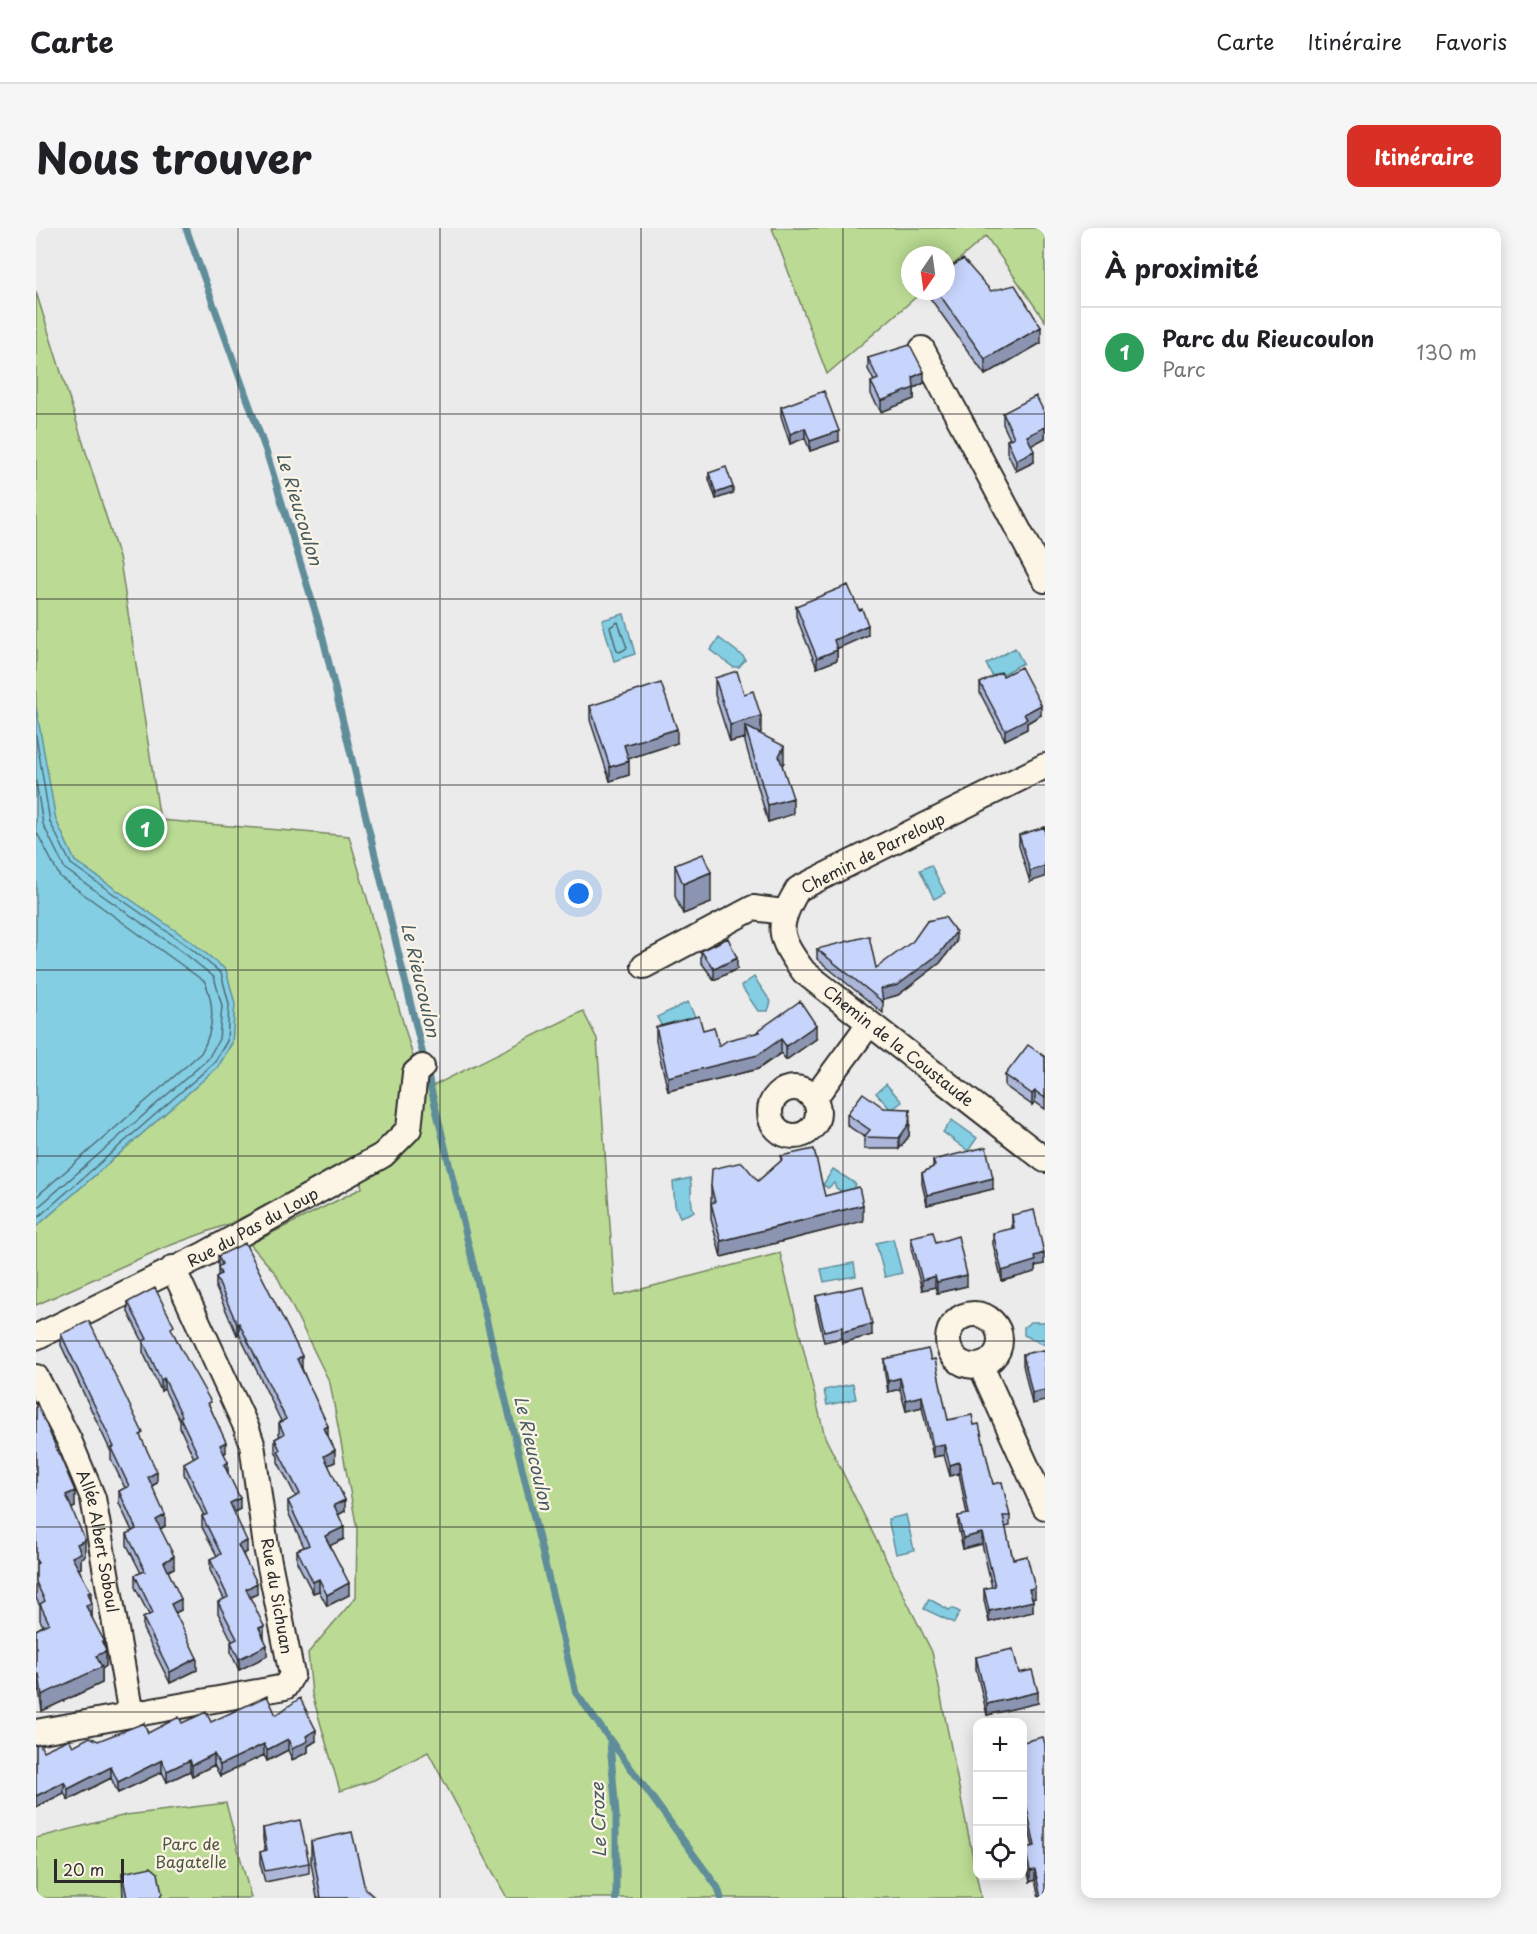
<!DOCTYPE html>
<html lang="fr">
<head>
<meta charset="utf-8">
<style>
  :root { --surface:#fff; --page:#f6f6f6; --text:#202124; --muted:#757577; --line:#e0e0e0; --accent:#d93025 }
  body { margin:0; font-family:"Playpen Sans",sans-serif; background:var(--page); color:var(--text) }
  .controls { position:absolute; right:18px; bottom:18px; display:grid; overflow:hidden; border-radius:12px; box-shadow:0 3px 15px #0003 }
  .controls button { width:54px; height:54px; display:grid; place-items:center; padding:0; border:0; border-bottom:2px solid var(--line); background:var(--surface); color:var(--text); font:30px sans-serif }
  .compass { position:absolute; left:865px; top:18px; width:54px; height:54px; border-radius:50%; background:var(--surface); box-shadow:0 3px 15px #0003; rotate:193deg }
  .scale { position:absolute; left:18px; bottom:15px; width:70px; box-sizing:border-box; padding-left:6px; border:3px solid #2b2b2b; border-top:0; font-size:16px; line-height:21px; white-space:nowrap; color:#2b2b2b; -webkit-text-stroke:4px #fcf5e5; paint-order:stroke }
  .you { position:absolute; left:543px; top:666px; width:21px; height:21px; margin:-15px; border:4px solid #fff; border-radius:50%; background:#1a73e8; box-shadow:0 0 0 9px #1a73e833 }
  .badge { display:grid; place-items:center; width:39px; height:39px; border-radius:50%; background:var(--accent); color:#fff; font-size:20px; font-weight:700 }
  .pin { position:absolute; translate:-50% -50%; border:3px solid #fff; box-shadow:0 2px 6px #0006 }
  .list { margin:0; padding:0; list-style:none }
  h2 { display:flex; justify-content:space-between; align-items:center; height:78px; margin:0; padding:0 24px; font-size:26px }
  h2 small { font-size:20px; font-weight:400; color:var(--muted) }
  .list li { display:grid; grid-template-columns:39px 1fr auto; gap:18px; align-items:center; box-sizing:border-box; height:90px; padding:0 24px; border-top:2px solid var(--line) }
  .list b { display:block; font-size:22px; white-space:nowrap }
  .list p { margin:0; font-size:20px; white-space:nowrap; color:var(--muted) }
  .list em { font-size:20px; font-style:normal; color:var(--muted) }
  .icon { flex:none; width:33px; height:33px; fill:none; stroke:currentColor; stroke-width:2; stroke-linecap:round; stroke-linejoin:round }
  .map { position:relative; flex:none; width:1009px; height:1670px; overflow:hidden; border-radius:12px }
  header { display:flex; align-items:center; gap:36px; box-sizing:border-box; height:84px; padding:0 30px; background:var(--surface); border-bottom:2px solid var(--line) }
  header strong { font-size:28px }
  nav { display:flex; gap:33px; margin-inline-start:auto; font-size:21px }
  .intro { display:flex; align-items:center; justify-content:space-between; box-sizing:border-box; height:144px; padding:0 36px }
  h1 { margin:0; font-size:42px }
  .button { padding:15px 27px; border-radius:12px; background:var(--accent); color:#fff; font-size:21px; font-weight:700 }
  main { display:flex; gap:36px; padding:0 36px }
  aside { flex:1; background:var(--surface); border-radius:12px; box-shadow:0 3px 15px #0003 }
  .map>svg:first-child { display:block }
  .green { fill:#bbdb94; stroke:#738360; stroke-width:1.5 }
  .water { fill:#84cee4; stroke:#608d9a; stroke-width:1.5 }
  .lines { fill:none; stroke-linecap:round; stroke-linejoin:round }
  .shore { stroke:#4f6c75; stroke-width:1.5 }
  .stream { stroke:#608d9a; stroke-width:7 }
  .street-casing { stroke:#2b2b2b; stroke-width:28 }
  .street { stroke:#fcf5e5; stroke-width:24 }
  .wall { fill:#abb6d8; stroke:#2b2b2b; stroke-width:1.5 }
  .shaded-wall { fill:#8b94b0; stroke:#2b2b2b; stroke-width:1.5 }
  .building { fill:#c7d4fb; stroke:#2b2b2b; stroke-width:1.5 }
  .grid { fill:none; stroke:#2b2b2b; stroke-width:1.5; stroke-opacity:0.55 }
  .labels { text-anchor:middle; stroke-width:4.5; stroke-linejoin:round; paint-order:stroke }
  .street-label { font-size:16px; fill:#2b2b2b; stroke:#fcf5e5 }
  .park-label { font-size:16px; fill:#4f5745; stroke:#fcf5e5 }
  .water-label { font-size:18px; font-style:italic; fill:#465c62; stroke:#fcf5e5 }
</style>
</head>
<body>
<header>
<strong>Carte</strong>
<nav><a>Carte</a><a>Itinéraire</a><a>Favoris</a></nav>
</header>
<div class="intro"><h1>Nous trouver</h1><a class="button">Itinéraire</a></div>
<main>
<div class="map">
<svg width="1009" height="1670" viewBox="0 0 1009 1670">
  <rect width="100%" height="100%" fill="#ecebec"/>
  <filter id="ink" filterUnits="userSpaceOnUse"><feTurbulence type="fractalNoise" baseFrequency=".0167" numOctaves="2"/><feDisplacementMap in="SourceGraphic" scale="12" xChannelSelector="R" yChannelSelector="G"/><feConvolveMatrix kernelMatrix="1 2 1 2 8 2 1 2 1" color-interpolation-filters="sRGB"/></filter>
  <g filter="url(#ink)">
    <path class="green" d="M736 0H1009V93L950 8 910 43V27H874V63H887L791 146Z
      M0 64 84 333 124 592 313 608 387 863 547 783 561 811 579 1068 744 1025 789 1209 896 1424 945 1670H471L392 1524 338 1552 304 1563 276 1466 272 1425 320 1369 321 1301 294 1155 240 1046 214 1016 326 960 324 951 359 913 195 995 127 1020 0 1077Z
      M190 1575 215 1670H0V1610L90 1587Z"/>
    <path class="water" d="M588 386 599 426 578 433 566 392Z
      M683 410 708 429 709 432 703 439H697L674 422Z
      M979 420 987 435 958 451 950 436Z
      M0 479 20 592 39 633 156 714 190 742 199 776 196 815 182 839 0 999Z
      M895 637 909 665 898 671 884 642Z
      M718 749 735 774 732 783H722L705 758Z
      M652 774 659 789 628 803 621 789Z
      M850 856 866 874 855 882 840 865Z
      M916 892 941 910 932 923 907 904Z
      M797 941 820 956 813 968 800 960 798 955 792 960 787 957Z
      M654 950C657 964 653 973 658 984L644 989 639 977 637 954Z
      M857 1011 866 1045 849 1049 840 1015Z
      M818 1035 820 1048 788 1054 785 1041Z
      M995 1094H1009V1117L988 1107V1099Z
      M817 1156 820 1171 791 1177 788 1162Z
      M870 1287 878 1322 860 1326 852 1291Z
      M893 1371 913 1382 916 1380 924 1384 918 1395 888 1381Z"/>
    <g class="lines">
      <path class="shore" d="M582 394 591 420 584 424 581 423 574 399Z
        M0 507 14 594 35 636 153 719 185 745 193 776 191 813 178 835 0 991
        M0 554 7 596 29 641 148 725 178 749 186 778 183 811 172 831 0 981
        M0 603 24 649 169 754C179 778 178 802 165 825L0 969"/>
      <path class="stream" d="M150 0 230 223 285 402 540 1465 682 1660 685 1670
        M574 1515 580 1585V1670"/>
      <g class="street-casing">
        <g id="street">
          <path d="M886 121 1009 352"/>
          <path id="s1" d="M1009 538 762 661C739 699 742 709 768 744L1009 932"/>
          <path d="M608 738 717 680 748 684"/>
          <circle cx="758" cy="884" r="24"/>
          <path d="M775 868 783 864 833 796"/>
          <circle cx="938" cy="1112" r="26"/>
          <path id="s2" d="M0 1109 169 1026 347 927 373 901 379 845 386 839"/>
          <path d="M945 1138 1009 1279"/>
          <path id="s3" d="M0 1149 33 1212 57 1270 95 1487"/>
          <path d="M0 1504 249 1459 256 1447 230 1319 216 1216 211 1201 137 1040"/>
        </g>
      </g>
      <use href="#street" class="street"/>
    </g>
    <path class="wall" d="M894 63H955L1005 115 949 147 894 70Z
      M832 130 888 155 878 160V171L845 184 835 166V154L838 153 832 141Z
      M745 179 803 213 774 223 769 210 754 216 745 188Z
      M967 185 1009 186V210L995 217 998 234 980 243 971 224V212L974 211 967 196Z
      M673 245 697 265 680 271 673 251Z
      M760 378 823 382 832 407 801 420V432L781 440 760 388Z
      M967 448 1005 487 991 495V501L969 512 944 465V455Z
      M679 450 708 466 725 504 723 505 748 534 746 537 757 586 732 594 709 514V510L694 514 679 467Z
      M554 478 641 515 592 531 593 547 574 553 554 492Z
      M1009 599 994 654 983 618V607Z
      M639 637 675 675 647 686 639 668Z
      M920 714 904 735 862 767 847 771V785L781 731V721L840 740Z
      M665 723 701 741 678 752 665 734Z
      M620 799 667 802 683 818 723 804V802L780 811 750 832 745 825 722 841 632 863 620 813Z
      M1009 829V881L999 874 996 877 969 858V847Z
      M848 880 874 893 873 908 863 921H828V909L811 897V886Z
      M745 928 789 968 827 993 685 1029 675 991V958L722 953 745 933Z
      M897 932 957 961 891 977 886 956V945L897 939Z
      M976 987 1008 1036 999 1038V1044L966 1053 957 1016V1005L976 1001Z
      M875 1009 900 1015 931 1058 901 1065 899 1059 886 1062 875 1020Z
      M182 1028 266 1139V1140L292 1209 299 1234 292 1237 309 1283 302 1287 308 1311 294 1317 313 1367 291 1378 283 1363 277 1365 261 1334V1322L268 1319 252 1284V1273L260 1269 242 1234V1229L239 1222V1211L244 1208 243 1206V1195L245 1193 203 1106 201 1107 180 1060V1049L182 1048Z
      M780 1068 836 1107 806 1115V1110L788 1114 780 1079Z
      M92 1074 138 1107 175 1181 190 1224 188 1226 192 1245 204 1281 198 1284 211 1324 207 1326 221 1366 214 1369 227 1409 231 1428 203 1442 195 1425V1414L196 1413 182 1385V1374L188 1371 174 1342V1331L181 1328 166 1299V1288H168L148 1246V1235L158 1230 144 1200V1193L128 1161 125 1163 107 1124V1114L92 1084Z
      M25 1106 107 1214 121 1255 116 1258 129 1298 124 1301 138 1340 132 1343 145 1382 139 1385 161 1442 134 1455 107 1401V1390L113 1387 99 1359V1347L105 1345 91 1317V1306L96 1303 83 1275V1263L89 1260 75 1231V1224L25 1117Z
      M1009 1122 996 1176 987 1137V1126Z
      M848 1131 895 1132 912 1192 938 1197 957 1256 974 1288V1298L969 1299 977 1331 999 1370 996 1371 997 1384 953 1394 948 1372V1361L956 1359 946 1316 927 1321 922 1299V1288L931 1287 923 1245 914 1248 908 1227 897 1229 886 1179 870 1183 864 1161 852 1164 848 1141Z
      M0 1173 39 1279 35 1281 49 1328 45 1330V1340L43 1341 55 1372 56 1390 68 1419 70 1438 66 1441V1455L6 1483 3 1462 0 1464V1402L7 1398 4 1392V1378L0 1370Z
      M940 1429 983 1445 1002 1475 951 1487 940 1441Z
      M240 1487 280 1513 272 1518V1524L256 1532 252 1522 231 1533 228 1527 184 1548 178 1537 156 1548 154 1543 131 1554 126 1544 82 1565 75 1550 32 1572 28 1565 0 1579V1517L7 1523 112 1505 146 1495 175 1494Z
      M987 1514 1009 1670H1003L999 1652 994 1654 989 1631V1620L997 1619 990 1587 987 1588Z
      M227 1600 273 1635V1645L229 1654 224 1635V1624L229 1623 227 1611Z
      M275 1613 329 1661 339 1670H281L275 1634Z
      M86 1645 126 1670H87Z"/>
    <path class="shaded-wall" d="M1005 99V115L949 147V131Z
      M888 144V155L878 160V171L845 184V173L877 149Z
      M1009 199V210L991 220V208Z
      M769 200V210L754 216V206Z
      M803 203V213L774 223V213Z
      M998 223V234L980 243V232Z
      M697 259V265L680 271V265Z
      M832 397V407L798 422V412Z
      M801 422V432L781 440V430Z
      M1005 477V487L991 495V501L969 512V502L988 486Z
      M725 488V504L712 509 709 498V510L694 514V497Z
      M641 501V515L588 532V517Z
      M748 518V534L743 544V528Z
      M593 533V547L574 553V539Z
      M757 570V586L732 594V577Z
      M1009 638V649L994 654V643Z
      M675 644V675L647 686V656Z
      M920 704V714L904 735 862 767 845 772V761Z
      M701 730V741L678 752V741Z
      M780 797V811L750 832V818Z
      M745 811V825L722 841 632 863V849Z
      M999 863V874L996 877V866Z
      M874 881 873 908 863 921V910Z
      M957 950V961L891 977V967Z
      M827 977V993L685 1029V1013Z
      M1008 1025V1036L999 1038V1044L966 1053V1043L998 1028Z
      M931 1047V1058L901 1065V1054Z
      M899 1048V1059L886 1062V1052Z
      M203 1095V1106L201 1107V1096Z
      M836 1096V1107L806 1115V1104Z
      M266 1128V1139L261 1142V1131Z
      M128 1150V1161L125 1163V1152Z
      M864 1150V1161L852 1164V1153Z
      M1009 1162V1173L996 1176V1165Z
      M886 1168V1179L870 1183V1172Z
      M292 1198V1209L288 1200Z
      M190 1214V1224L184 1228V1217Z
      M908 1216V1227L897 1229V1218Z
      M299 1222V1234L288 1239V1228Z
      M192 1234V1245L188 1237Z
      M923 1234V1245L914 1248V1237Z
      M121 1244V1255L112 1260V1249Z
      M39 1263V1279L30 1283V1267Z
      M204 1270V1281L194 1286V1275Z
      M309 1272V1283L298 1289V1277Z
      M129 1287V1298L120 1303V1292Z
      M308 1299V1311L289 1320V1308Z
      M946 1305V1316L927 1321V1310Z
      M49 1312V1328L45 1330V1340L36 1344V1329L41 1316Z
      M211 1313V1324L202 1328V1317Z
      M138 1328V1340L128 1345V1334Z
      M283 1351V1363L277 1365V1354Z
      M221 1355V1366L210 1371V1361Z
      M313 1355V1367L291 1378V1367Z
      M999 1360V1370L993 1372V1361Z
      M55 1364V1376L56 1375V1391L50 1378 52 1365Z
      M145 1371V1382L135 1387V1376Z
      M997 1373V1384L953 1394V1383Z
      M228 1398V1409L223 1400Z
      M68 1413V1424L70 1423V1438L66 1441V1455L6 1483V1467L60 1428 66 1414Z
      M231 1417V1428L203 1442V1431Z
      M161 1430V1442L134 1455V1444Z
      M3 1446V1462L0 1464V1448Z
      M1002 1464V1475L951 1487V1476Z
      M280 1502V1513L272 1518V1524L256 1532V1521L270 1508Z
      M252 1511V1522L231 1533V1522Z
      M228 1516V1527L184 1548V1537Z
      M178 1526V1537L156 1548V1537Z
      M126 1532V1544L82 1565V1554Z
      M154 1532V1543L131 1554V1543Z
      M75 1539V1550L32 1572V1561Z
      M28 1554V1565L0 1579V1568Z
      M990 1576V1587L987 1588V1577Z
      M999 1642V1652L994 1654V1643Z"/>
    <path class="building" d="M927 31 955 63 979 57 1005 99 949 131 901 63H910V42Z
      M874 117 888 144 877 149 878 160 845 173 835 154 842 151 832 130Z
      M788 163 803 203 774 213 769 200 754 206 745 179Z
      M1000 168 1009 186V199L991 208 998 223 980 232 971 212 978 209 967 185Z
      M690 239 697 259 680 265 673 245Z
      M812 357 823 382 826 381 832 397 798 412 801 422 781 430 760 378Z
      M985 439 1005 477 988 486 991 491 969 502 944 455 965 444 967 448Z
      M701 443 708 466 717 463 725 488 694 497 679 450Z
      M625 455 641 501 588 517 593 533 574 539 554 478Z
      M709 498 748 518 743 528 757 570 732 577Z
      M1009 599V638L994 643 983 607Z
      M667 626 675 644 647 656 639 637Z
      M909 689 920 704 904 725 862 757 845 761 847 774 781 721 833 708 840 740 877 713 891 693Z
      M692 710 701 730 678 741 665 723Z
      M764 773 780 797 750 818 745 811 722 827 632 849 620 799 663 788 667 802 678 799 683 818 692 812 724 804 723 802Z
      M992 817 1009 829V870L999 863 996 866 969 847Z
      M827 865 848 880 874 881 873 896 863 910 828 909 834 902 811 886Z
      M950 919 957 950 891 967 886 945 899 938 897 932Z
      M778 921 789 968 823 959 827 977 685 1013 675 975 679 974 675 958 676 941 706 934 722 953 746 932 745 928Z
      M998 982 1008 1025 998 1028 999 1033 966 1043 957 1005 978 1000 976 987Z
      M897 1004 900 1015 922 1008 931 1047 901 1054 899 1048 886 1052 875 1009Z
      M209 1015 266 1128 261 1131 292 1198 288 1200 299 1222 288 1228 309 1272 298 1277 308 1299 289 1308 313 1355 291 1367 283 1351 277 1354 261 1322 273 1317 252 1273 264 1266 242 1223 244 1222 239 1211 248 1206 243 1195 250 1191 203 1095 201 1096 180 1049 185 1046 182 1039 186 1036 182 1028Z
      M827 1058 836 1096 806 1104V1099L788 1103 780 1068Z
      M119 1060 138 1098 135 1100 144 1119 175 1174 172 1175 190 1214 184 1217 192 1234 188 1237 204 1270 194 1275 211 1313 202 1317 221 1355 210 1361 228 1398 223 1400 231 1417 203 1431 195 1414 201 1411 182 1374 192 1369 174 1331 185 1326 166 1288 172 1286 148 1235 162 1227 144 1189 146 1188 128 1150 125 1152 107 1113 111 1111 92 1074Z
      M53 1093 107 1205 104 1207 121 1244 112 1249 129 1287 120 1292 138 1328 128 1334 145 1371 135 1376 161 1430 134 1444 107 1390 117 1385 99 1347 109 1343 91 1306 100 1301 83 1263 93 1258 75 1220 78 1219 25 1106Z
      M892 1121 895 1132 899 1131 912 1192 936 1187 938 1197 943 1196 957 1256 966 1254 974 1288H967L977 1331 991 1328 999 1360 993 1361 997 1373 953 1383 948 1361 959 1358 946 1305 927 1310 922 1288 933 1286 923 1234 914 1237 908 1216 897 1218 886 1168 870 1172 864 1150 852 1153 848 1131Z
      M1009 1122V1162L996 1165 987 1126Z
      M0 1173 39 1263 30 1267 49 1312 41 1316 45 1325 36 1329 55 1364 52 1365 56 1375 50 1378 68 1413 66 1414 70 1423 60 1428 66 1439 6 1467 3 1446 0 1448V1402L13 1395 4 1376 9 1373 0 1354V1336L2 1335 0 1332Z
      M977 1421 983 1445 996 1442 1002 1464 951 1476 940 1429Z
      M231 1468 240 1487 264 1470 280 1502 270 1508 272 1513 256 1521 252 1511 231 1522 228 1516 184 1537 178 1526 156 1537 154 1532 131 1543 126 1532 82 1554 75 1539 32 1561 28 1554 0 1568V1517L4 1516 7 1523 33 1511 37 1518 54 1509 62 1513 108 1495 112 1505 143 1489 146 1495 170 1484 175 1494Z
      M1007 1509 1009 1516V1670H1005L999 1642 994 1643 989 1620 999 1618 990 1576 987 1577V1514Z
      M264 1592 273 1635 229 1643 224 1624 231 1622 227 1600Z
      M316 1604 329 1661 339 1670H285L275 1613Z
      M115 1639 122 1645 126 1665 124 1670H91L86 1645Z"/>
  </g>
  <path class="grid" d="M202 0V1670M404 0V1670M605 0V1670M807 0V1670M0 186H1009M0 371H1009M0 557H1009M0 742H1009M0 928H1009M0 1113H1009M0 1299H1009M0 1484H1009"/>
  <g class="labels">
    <g class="street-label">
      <text transform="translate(837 625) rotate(-27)" y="6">Chemin de Parreloup</text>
      <text dy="6" stroke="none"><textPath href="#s1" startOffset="488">Chemin de la Coustaude</textPath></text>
      <text dy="6" stroke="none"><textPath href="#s2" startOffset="243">Rue du Pas du Loup</textPath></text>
      <text dy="6" stroke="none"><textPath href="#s3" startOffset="177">Allée Albert Soboul</textPath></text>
      <text transform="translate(241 1368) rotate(80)" y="6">Rue du Sichuan</text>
    </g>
    <g class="park-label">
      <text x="155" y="1622">Parc de<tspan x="155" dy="18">Bagatelle</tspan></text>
    </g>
    <g class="water-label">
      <text transform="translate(263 281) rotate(73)" y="6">Le Rieucoulon</text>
      <text transform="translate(384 752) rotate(77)" y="6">Le Rieucoulon</text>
      <text transform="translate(497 1225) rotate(77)" y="6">Le Rieucoulon</text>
      <text transform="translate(563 1592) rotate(-92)" y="6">Le Croze</text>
    </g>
  </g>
</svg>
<div class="controls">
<button>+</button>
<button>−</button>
<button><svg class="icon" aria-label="locate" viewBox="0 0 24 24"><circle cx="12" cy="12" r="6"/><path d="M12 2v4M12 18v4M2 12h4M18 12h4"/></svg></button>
</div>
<svg class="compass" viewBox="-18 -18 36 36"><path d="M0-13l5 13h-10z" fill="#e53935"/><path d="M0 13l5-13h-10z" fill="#757577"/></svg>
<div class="scale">20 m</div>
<div class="you"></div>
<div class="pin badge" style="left:109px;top:600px;background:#2e9e5b">1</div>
</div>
<aside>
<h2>À proximité<small></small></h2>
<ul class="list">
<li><span class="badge" style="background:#2e9e5b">1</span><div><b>Parc du Rieucoulon</b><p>Parc</p></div><em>130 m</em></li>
</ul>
</aside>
</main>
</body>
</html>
